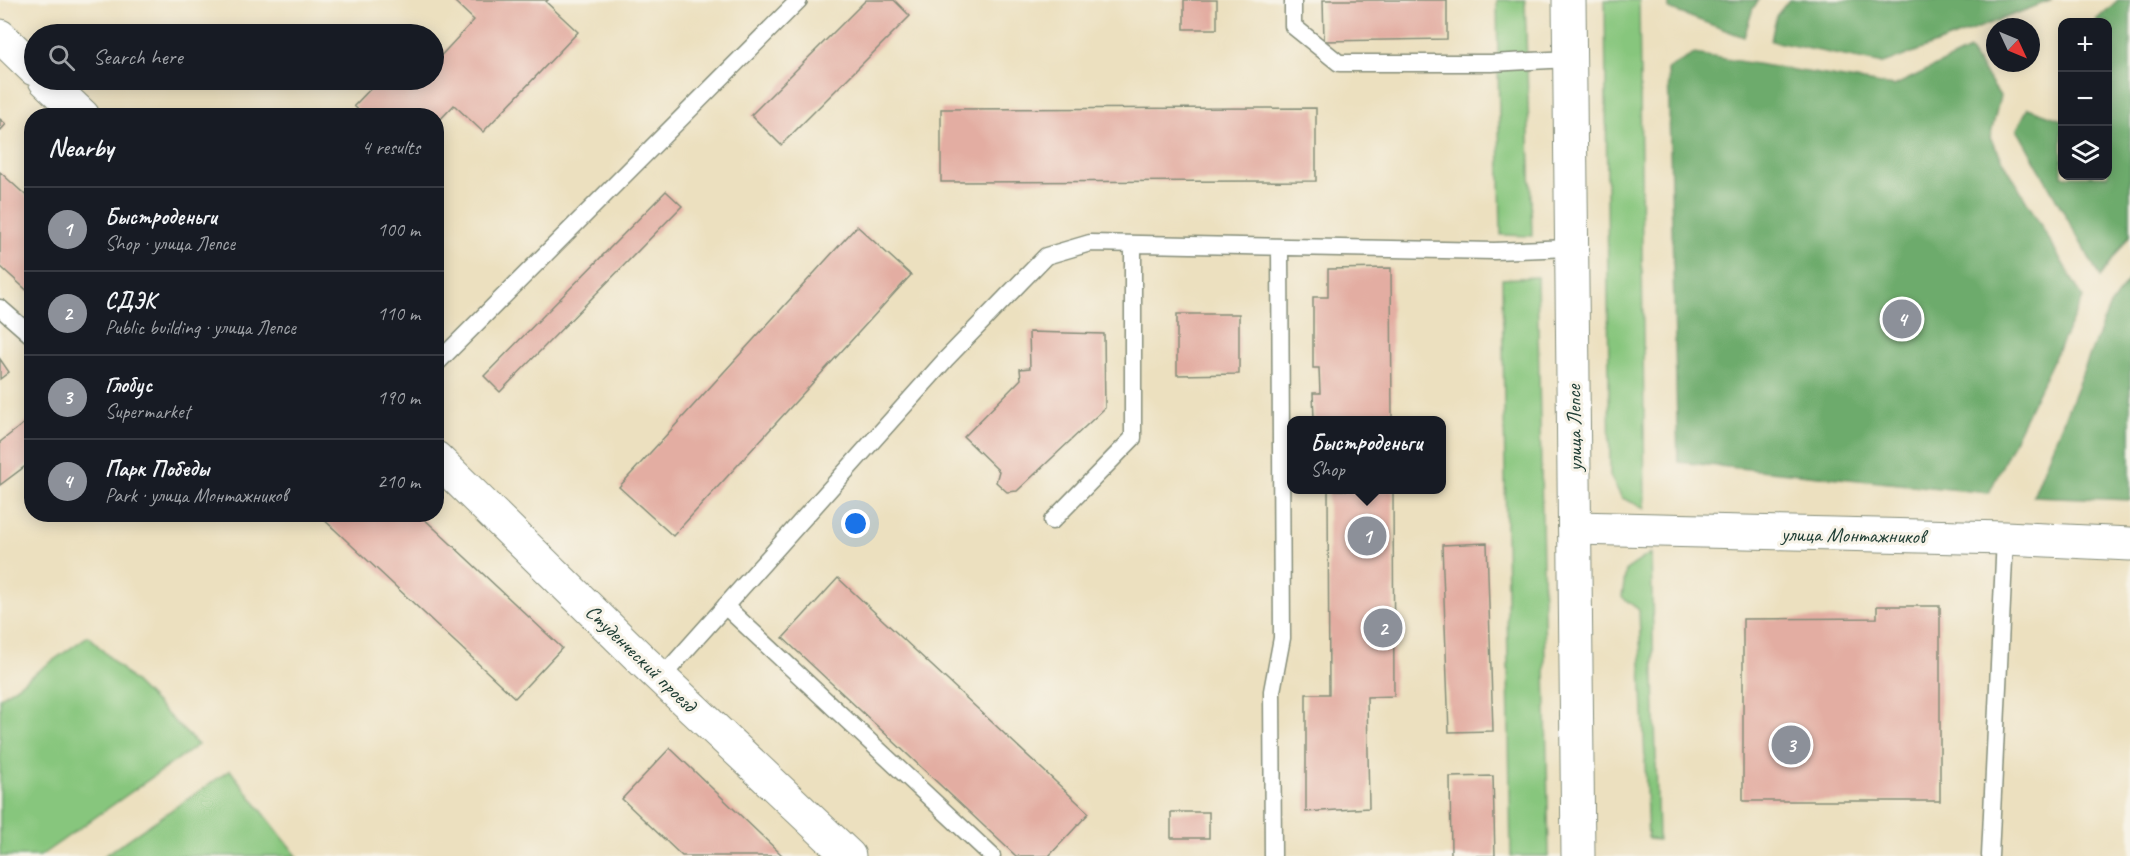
<!DOCTYPE html>
<html lang="en">
<head>
<meta charset="utf-8">
<style>
  :root { --surface:#171b24; --page:#20242c; --text:#f1f3f6; --muted:#9ea1a6; --line:#363941; --accent:#8c9099 }
  body { margin:0; font-family:Caveat,sans-serif; background:var(--page); color:var(--text) }
  .controls { position:absolute; right:18px; top:18px; display:grid; overflow:hidden; border-radius:12px; box-shadow:0 3px 15px #0003 }
  .controls button { width:54px; height:54px; display:grid; place-items:center; padding:0; border:0; border-bottom:2px solid var(--line); background:var(--surface); color:var(--text); font:30px sans-serif }
  .compass { position:absolute; left:1986px; top:18px; width:54px; height:54px; border-radius:50%; background:var(--surface); box-shadow:0 3px 15px #0003; rotate:134deg }
  .you { position:absolute; left:856px; top:524px; width:21px; height:21px; margin:-15px; border:4px solid #fff; border-radius:50%; background:#1a73e8; box-shadow:0 0 0 9px #1a73e833 }
  .badge { display:grid; place-items:center; width:39px; height:39px; border-radius:50%; background:var(--accent); color:#fff; font-size:20px; font-weight:700 }
  .pin { position:absolute; translate:-50% -50%; border:3px solid #fff; box-shadow:0 2px 6px #0006 }
  .popup { position:absolute; left:1287px; top:416px; width:159px; height:78px; box-sizing:border-box; display:grid; place-content:center; border-radius:12px; background:var(--surface); filter:drop-shadow(0 2px 4px #0005); font-size:20px; white-space:nowrap; color:var(--muted) }
  .popup b { font-size:22px; color:var(--text) }
  .popup::after { content:''; position:absolute; left:50%; top:100%; margin-left:-12px; border:12px solid transparent; border-top-color:var(--surface) }
  .list { margin:0; padding:0; list-style:none }
  h2 { display:flex; justify-content:space-between; align-items:center; height:78px; margin:0; padding:0 24px; font-size:26px }
  h2 small { font-size:20px; font-weight:400; color:var(--muted) }
  .list li { display:grid; grid-template-columns:39px 1fr auto; gap:18px; align-items:center; box-sizing:border-box; height:84px; padding:0 24px; border-top:2px solid var(--line) }
  .list b { display:block; font-size:22px; white-space:nowrap }
  .list p { margin:0; font-size:20px; white-space:nowrap; color:var(--muted) }
  .list em { font-size:20px; font-style:normal; color:var(--muted) }
  .icon { flex:none; width:33px; height:33px; fill:none; stroke:currentColor; stroke-width:2; stroke-linecap:round; stroke-linejoin:round }
  .map { position:relative; flex:none; width:2130px; height:856px; overflow:hidden }
  .search { position:absolute; background:var(--surface); box-shadow:0 3px 15px #0003; left:24px; top:24px; width:420px; height:66px; display:flex; align-items:center; gap:15px; box-sizing:border-box; padding:0 21px; border-radius:33px; color:var(--muted); font-size:22px }
  .panel { position:absolute; background:var(--surface); box-shadow:0 3px 15px #0003; left:24px; top:108px; width:420px; height:414px; border-radius:24px }
  .map>svg:first-child { display:block }
  .green { fill:#87c67d; stroke:#538258; stroke-width:1.5 }
  .forest { fill:#6dab6c; stroke:#467450; stroke-width:1.5 }
  .building { fill:#e3ada2 }
  .lines { fill:none; stroke-linecap:round; stroke-linejoin:round }
  .service-casing { stroke:#868e7a; stroke-width:19 }
  .minor-casing { stroke:#868e7a; stroke-width:35 }
  .secondary-casing { stroke:#868e7a; stroke-width:35 }
  .service { stroke:#fff; stroke-width:16 }
  .minor { stroke:#fff; stroke-width:33 }
  .secondary { stroke:#fff; stroke-width:33 }
  .labels { text-anchor:middle; stroke-width:6; stroke-linejoin:round; paint-order:stroke }
  .street-label { font-size:21px; fill:#1f3d34; stroke:#f7f3e8 }
</style>
</head>
<body>
<div class="map">
<svg width="2130" height="856" viewBox="0 0 2130 856">
  <rect width="100%" height="100%" fill="#f7f3e8"/>
  <filter id="ink" filterUnits="userSpaceOnUse"><feTurbulence type="fractalNoise" baseFrequency=".0167" numOctaves="2"/><feDisplacementMap in="SourceGraphic" scale="12" xChannelSelector="R" yChannelSelector="G"/><feConvolveMatrix kernelMatrix="1 2 1 2 8 2 1 2 1" color-interpolation-filters="sRGB"/></filter>
  <filter id="wash" filterUnits="userSpaceOnUse"><feTurbulence type="fractalNoise" baseFrequency=".008" numOctaves="4" result="noise"/><feDisplacementMap in="SourceGraphic" scale="24" xChannelSelector="R" yChannelSelector="G"/><feGaussianBlur stdDeviation="1.35" result="paint"/><feColorMatrix in="noise" values="0 0 0 0 0 0 0 0 0 0 0 0 0 0 0 0 0 1.4 0 .05"/><feComposite in="paint" operator="in"/></filter>
  <g filter="url(#wash)">
    <rect width="100%" height="100%" fill="#ece0bf"/>
    <path class="green" d="M1497 0H1525L1532 236 1501 235Z
      M1605 0H1639L1645 508 1622 498 1610 476Z
      M1537 277 1549 856H1511L1502 279Z
      M1651 553 1658 840 1648 839 1639 610 1622 597 1626 570Z
      M88 636 198 745 40 856H0V698Z
      M230 770 297 856H104Z"/>
    <path class="forest" d="M1669 0H1759L1753 8 1744 37 1669 9Z
      M1789 0H2052L1883 64 1771 41 1776 16Z
      M2118 0H2130V235L2100 277 2017 129 2028 108 2062 120V176H2108V22H2096V20Z
      M1969 50 2000 96 1990 138 2083 298 1989 493 1678 462 1668 69 1694 54 1894 86Z
      M2130 278V500L2033 496 2109 307Z"/>
    <g id="blocks">
      <path class="building" d="M457 0H548L546 2 578 32 483 132 454 105 436 124V116H365L354 106 379 80H434V63L474 20 455 2Z
        M866 0H894L910 16 781 145 751 115Z
        M1184 0H1217V29H1184Z
        M1323 0H1447V39L1324 41Z
        M1316 108V181L941 182V109Z
        M0 119 6 124 0 131Z
        M0 172 32 201V295L0 266Z
        M666 191 682 206 500 392 484 376Z
        M857 226 911 275 673 536 619 487Z
        M1391 268 1392 420H1314L1313 393H1320L1319 368H1313V297H1328V269Z
        M1177 314H1239V374L1177 375Z
        M1029 332 1104 334 1105 408 1017 491 1007 492 996 482 999 471 964 437 1021 379 1020 369 1030 368Z
        M0 359 9 372 0 379Z
        M32 417V461L0 485V442Z
        M1328 490H1393L1394 696 1367 697 1369 808 1306 812V694H1329Z
        M318 514H419L562 648 515 698Z
        M1487 543 1493 731 1449 732 1442 545Z
        M838 578 1089 813 1049 856H1016L783 638Z
        M1877 606H1940V801H1743V619L1877 618Z
        M670 748 783 856H682L622 799Z
        M1493 776 1495 856H1451L1450 777Z
        M1171 812H1209V838H1171Z"/>
    </g>
  </g>
  <g filter="url(#ink)">
    <use href="#blocks" fill-opacity="0" stroke="#868e7a" stroke-width="1.5"/>
    <g class="lines">
      <g class="service-casing">
        <path id="service" d="M1293 0V26L1339 63H1491L1569 59
          M0 308 32 336
          M436 364 799 0
          M1052 521 1133 438V244
          M725 606 992 856
          M661 678 946 359 1046 256 1090 243 1494 251 1571 248
          M1273 856 1272 691 1282 638 1280 247
          M1990 856 2005 538"/>
      </g>
      <g class="minor-casing">
        <path id="minor" d="M0 36 34 69
          M45 80 83 116
          M436 458 642 660 849 856
          M1575 528 2005 538 2130 544"/>
      </g>
      <g class="secondary-casing">
        <path id="secondary" d="M1569 0 1578 856"/>
      </g>
      <use href="#service" class="service"/>
      <use href="#minor" class="minor"/>
      <use href="#secondary" class="secondary"/>
    </g>
  </g>
  <g class="labels">
    <g class="street-label">
      <text transform="translate(1574 428) rotate(-91)" y="7">улица Лепсе</text>
      <text transform="translate(1853 535) rotate(1)" y="7">улица Монтажников</text>
      <text transform="translate(641 658) rotate(44)" y="7">Студенческий проезд</text>
    </g>
  </g>
</svg>
<div class="controls">
<button>+</button>
<button>−</button>
<button><svg class="icon" aria-label="layers" viewBox="0 0 24 24"><path d="M12 4l9 5-9 5-9-5zM3 14l9 5 9-5"/></svg></button>
</div>
<svg class="compass" viewBox="-18 -18 36 36"><path d="M0-13l5 13h-10z" fill="#e53935"/><path d="M0 13l5-13h-10z" fill="#9ea1a6"/></svg>
<div class="you"></div>
<div class="pin badge" style="left:1367px;top:536px">1</div>
<div class="popup"><b>Быстроденьги</b>Shop</div>
<div class="pin badge" style="left:1383px;top:628px">2</div>
<div class="pin badge" style="left:1791px;top:745px">3</div>
<div class="pin badge" style="left:1902px;top:319px">4</div>
<div class="search"><svg class="icon" aria-label="search" viewBox="0 0 24 24"><circle cx="10" cy="10" r="6"/><path d="M15 15l6 6"/></svg>Search here</div>
<section class="panel">
<h2>Nearby<small>4 results</small></h2>
<ul class="list">
<li><span class="badge">1</span><div><b>Быстроденьги</b><p>Shop · улица Лепсе</p></div><em>100 m</em></li>
<li><span class="badge">2</span><div><b>СДЭК</b><p>Public building · улица Лепсе</p></div><em>110 m</em></li>
<li><span class="badge">3</span><div><b>Глобус</b><p>Supermarket</p></div><em>190 m</em></li>
<li><span class="badge">4</span><div><b>Парк Победы</b><p>Park · улица Монтажников</p></div><em>210 m</em></li>
</ul>
</section>
</div>
</body>
</html>
